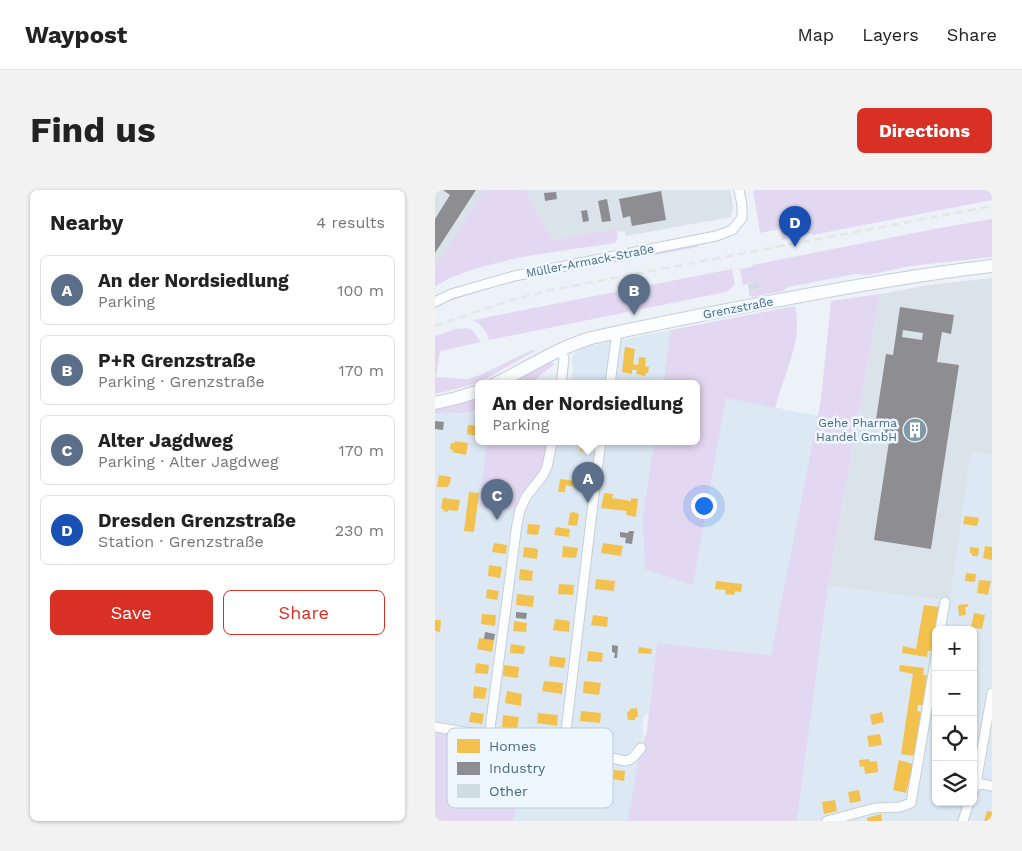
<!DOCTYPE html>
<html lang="en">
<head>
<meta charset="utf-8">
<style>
  :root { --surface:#fff; --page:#f2f2f2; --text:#222; --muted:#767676; --line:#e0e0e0; --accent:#d93025 }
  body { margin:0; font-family:"Work Sans",sans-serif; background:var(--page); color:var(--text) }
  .controls { position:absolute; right:15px; bottom:15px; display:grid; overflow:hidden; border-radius:8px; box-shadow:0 1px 4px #0004 }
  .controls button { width:45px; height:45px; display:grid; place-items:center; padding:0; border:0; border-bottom:1px solid var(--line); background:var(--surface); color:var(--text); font:25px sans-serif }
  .you { position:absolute; left:268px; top:315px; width:18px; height:18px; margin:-12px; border:4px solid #fff; border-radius:50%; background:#1a73e8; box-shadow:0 0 0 8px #1a73e833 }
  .badge { display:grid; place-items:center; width:32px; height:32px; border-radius:50%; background:var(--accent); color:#fff; font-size:16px; font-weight:700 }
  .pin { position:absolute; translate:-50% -41px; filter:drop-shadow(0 1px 2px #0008) }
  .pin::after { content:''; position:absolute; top:26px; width:18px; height:15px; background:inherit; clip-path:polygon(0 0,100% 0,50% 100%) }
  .popup { position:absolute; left:40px; top:190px; width:225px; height:65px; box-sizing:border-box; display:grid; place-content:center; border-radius:8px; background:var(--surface); filter:drop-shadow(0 1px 4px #0005); font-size:16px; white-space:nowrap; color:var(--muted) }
  .popup b { font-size:19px; color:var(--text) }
  .popup::after { content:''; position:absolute; left:50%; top:100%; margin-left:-10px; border:10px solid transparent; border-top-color:var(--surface) }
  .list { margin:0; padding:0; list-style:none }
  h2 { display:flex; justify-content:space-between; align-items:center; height:65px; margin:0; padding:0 20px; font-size:21px }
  h2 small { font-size:16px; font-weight:400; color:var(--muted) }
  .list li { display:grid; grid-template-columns:32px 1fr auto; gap:15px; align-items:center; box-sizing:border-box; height:70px; margin:0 10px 10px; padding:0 10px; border:1px solid var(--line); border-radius:8px }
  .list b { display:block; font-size:19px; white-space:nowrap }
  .list p { margin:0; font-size:16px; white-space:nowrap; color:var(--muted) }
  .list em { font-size:16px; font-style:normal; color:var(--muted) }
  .actions { display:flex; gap:10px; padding:15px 20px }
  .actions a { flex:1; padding:11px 0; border:1px solid var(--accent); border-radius:8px; text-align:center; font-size:18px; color:var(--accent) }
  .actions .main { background:var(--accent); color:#fff }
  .icon { flex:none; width:28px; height:28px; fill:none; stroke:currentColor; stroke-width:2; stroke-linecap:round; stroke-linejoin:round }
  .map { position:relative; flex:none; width:557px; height:631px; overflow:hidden; border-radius:8px }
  header { display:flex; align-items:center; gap:30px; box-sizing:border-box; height:70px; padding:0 25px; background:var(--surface); border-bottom:1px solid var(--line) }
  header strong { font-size:24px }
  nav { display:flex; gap:28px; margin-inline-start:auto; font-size:18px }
  .intro { display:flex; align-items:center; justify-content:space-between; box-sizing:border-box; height:120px; padding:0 30px }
  h1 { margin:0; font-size:35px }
  .button { padding:12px 22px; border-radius:8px; background:var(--accent); color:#fff; font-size:18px; font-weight:700 }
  main { display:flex; gap:30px; padding:0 30px }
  aside { flex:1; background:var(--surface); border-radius:8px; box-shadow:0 1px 4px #0004 }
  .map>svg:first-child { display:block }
  .residential { fill:#dce8f4; fill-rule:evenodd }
  .industrial { fill:#dbe3ea }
  .green { fill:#e2d8f2 }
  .homes { fill:#f2c14e }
  .industry { fill:#8d8d92; fill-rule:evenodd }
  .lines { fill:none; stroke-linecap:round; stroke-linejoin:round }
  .stream { stroke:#ebcccb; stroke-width:2.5 }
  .building { fill:#d0dce3 }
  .minor-casing { stroke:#c6cfd4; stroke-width:11 }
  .secondary-casing { stroke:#c5cfd5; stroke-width:14 }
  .minor { stroke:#fcfdfe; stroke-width:9 }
  .secondary { stroke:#fcfdfe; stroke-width:12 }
  .rail { stroke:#e4e7e3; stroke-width:2.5; stroke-dasharray:8 5; stroke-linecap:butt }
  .labels { text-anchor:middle; stroke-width:5; stroke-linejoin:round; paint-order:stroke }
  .street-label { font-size:12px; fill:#486b7a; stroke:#eef6ff }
  .poi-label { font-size:12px; fill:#486b7a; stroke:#eef6ff; text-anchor:end }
  .key { fill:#eef6ff; stroke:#bcccd7; stroke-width:1 }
  .key-label { font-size:14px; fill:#486b7a }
</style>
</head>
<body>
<header>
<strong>Waypost</strong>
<nav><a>Map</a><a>Layers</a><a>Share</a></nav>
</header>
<div class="intro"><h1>Find us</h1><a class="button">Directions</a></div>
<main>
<aside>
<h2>Nearby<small>4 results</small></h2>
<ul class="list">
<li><span class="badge" style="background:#5c6f8a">A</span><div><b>An der Nordsiedlung</b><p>Parking</p></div><em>100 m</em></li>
<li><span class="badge" style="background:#5c6f8a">B</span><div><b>P+R Grenzstraße</b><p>Parking · Grenzstraße</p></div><em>170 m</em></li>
<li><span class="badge" style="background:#5c6f8a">C</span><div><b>Alter Jagdweg</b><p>Parking · Alter Jagdweg</p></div><em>170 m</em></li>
<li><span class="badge" style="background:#1a4fb4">D</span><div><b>Dresden Grenzstraße</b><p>Station · Grenzstraße</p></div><em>230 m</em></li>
</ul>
<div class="actions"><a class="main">Save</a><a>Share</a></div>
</aside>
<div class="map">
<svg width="557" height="631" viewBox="0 0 557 631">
  <rect width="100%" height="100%" fill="#ecf2f8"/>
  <path class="residential" d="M236 140 228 194H135L138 183 137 168 139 163 149 157Z
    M291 208 383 226 336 465 222 453 214 523 208 527V547L193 631H79L85 600 46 591 35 580 21 571 18 565 20 545 0 542V224L44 223V252H52L45 317 89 320 93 312 110 289 115 280 122 252H219L208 327 258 395Z
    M536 262 557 265V631H362L393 396 515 411ZM501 440H538V612H501Z"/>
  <path class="industrial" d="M0 0H49L0 77Z
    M90 0H295L298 16 296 27 191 46 189 41 182 42 181 39 117 50Z
    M557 88V265L536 262 515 411 393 396 445 104 494 95Z"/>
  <path class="green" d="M49 0H90L117 50 181 39 183 48 180 53C135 60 90 64 46 77 30 82 14 87 0 97V77Z
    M318 0H557V10L377 45 376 43 364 45V47L347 50 345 39 325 43Z
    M557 29V67L475 76 433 85 421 84 353 97 348 101 317 107 314 105V100L325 98 324 92 308 95 305 79 317 77V75L505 38Z
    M263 54V57L67 94 12 112 10 111 66 92Z
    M297 79 300 95 291 102 54 150C51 140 46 135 38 130Z
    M445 104 393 396 362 631H193L205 561 212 540 222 453 336 465 386 209 396 111Z
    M360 116C366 143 358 162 350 187 346 197 343 207 340 218L291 208 258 395 210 379 208 327 219 252H262V194H228L236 140Z
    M32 138 37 140 46 152 5 161 1 187 32 189 43 186 97 160H102L45 192 21 199 0 204V146L21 139Z
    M115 172 120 174 94 194H69Z
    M44 206V220L34 223 0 224V220Z
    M52 252H114L111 266 106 280 88 303 80 320 44 317Z
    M0 542 20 545 18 564 21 571 35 580 46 591 85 600 79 631H0Z"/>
  <path class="homes" d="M190 157 200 159 198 174 203 175 204 167 211 168 210 176 214 177 213 183H211L210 186 201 184 202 180H197V184L187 182Z
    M33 235 44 236 43 246 32 244Z
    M20 251 33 253 31 265 17 262 18 260 15 259 16 253H19Z
    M146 252H157L155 263 145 261Z
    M142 282 151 283 149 300 140 299V297L131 295 130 302H123L125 289 141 291Z
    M4 285 16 287 15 294H14L13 297H2Z
    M34 302 44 303 39 342 29 341Z
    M169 303 178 304 177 308 196 311V308L203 309 201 327 191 325 192 321 166 318Z
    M8 308 25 310 23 321 13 320V322L8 321 9 319H6Z
    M138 322 144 324 142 336 133 335 135 323Z
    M530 326 544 328 542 336 528 334Z
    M93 334 105 335 103 345 92 344Z
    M121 337 135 339 134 347 119 345Z
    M59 353 72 355 71 364 57 362Z
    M168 353 188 356 186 366 166 363Z
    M128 356 143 358 141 368 127 367Z
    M550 356 557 357V370L548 368Z
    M89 357 103 359 102 369 88 367Z
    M535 357 544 358 543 366H537V363H535Z
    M54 375 67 377 65 388 53 386Z
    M85 379 98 381 97 391 84 390Z
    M531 383 541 384 540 392 530 391Z
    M161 389 180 391 179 401 160 399Z
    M544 390 556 391 553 405 542 403Z
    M281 391 307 394 306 402 300 401 299 405 290 404 291 400 280 399Z
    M124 394 139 395 138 405 123 404Z
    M52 399 64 401 62 410 51 408Z
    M82 404 99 406 98 417 81 415Z
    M533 414V417H530L531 425 524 426 523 415Z
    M489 415 504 417 496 461H493L492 467 467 463 468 456 481 459Z
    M539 423 550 425 547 439 536 437Z
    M47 424 61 425 60 436 46 434Z
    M158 425 173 427 172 437 156 435Z
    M120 429 135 431 134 442 118 440Z
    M0 430H6L5 442 0 441Z
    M79 431 92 433 91 442 78 441Z
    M44 448 59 450 57 462 42 459Z
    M76 454 90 456 89 464 75 463Z
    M204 457 217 459 216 464 203 463Z
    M153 461 168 463 167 472 152 471Z
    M115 466 131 468 129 478 114 476Z
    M41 473 54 475 53 484 40 483Z
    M69 475 84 477 83 488 68 486Z
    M465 475 489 478 488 485H492L488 515H483L482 521 486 522 480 566 466 564 478 484 464 481Z
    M109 491 128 493 127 504 107 501Z
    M149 491 166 493 164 505 148 503Z
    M39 496 52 498 50 509 38 508Z
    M72 501 87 504 86 516 70 513Z
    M202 518 203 527H200V530H193L192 522 195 521V519Z
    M146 521 166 523 165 533 145 531Z
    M36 522 49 524 47 534 34 532Z
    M447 522 449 532 437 535 435 525Z
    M103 523 123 525 122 536 102 533Z
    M68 525 84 527 82 539 67 537Z
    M445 544 447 555 434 557 432 546Z
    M22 549 34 551 32 561 20 559Z
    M47 553 59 554 58 558 64 559 63 570 57 569V565L46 563Z
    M70 560 84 562 82 573 68 571Z
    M104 563 111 564 113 568 120 569 119 578 114 577 112 574 109 577 102 576 100 573 98 574 93 573 94 564 100 565Z
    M434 569 435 572 442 571 443 582 430 584 429 576 425 577 424 570Z
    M464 570 478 574 471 603 458 600Z
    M129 573 142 575 140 585 127 584Z
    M179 580 190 581 189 591 178 589Z
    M144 594 155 597 154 602 142 600Z
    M162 594 170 595 168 604 161 602Z
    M424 600 426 611 415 613 413 602Z
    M400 610 402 621 389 624 387 612Z
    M552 621 557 622V631H549Z
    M446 624 447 631H432V628Z"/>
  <path class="industry" d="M8 0H41L0 63V29L15 5Z
    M226 1 231 30 197 36 195 26 188 28 184 9Z
    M121 2 122 9 110 11 109 3Z
    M172 9 176 31 167 32 163 11Z
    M152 20 154 31 148 32 146 21Z
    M465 117 519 125 516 144 507 142 502 172 524 175 496 359 439 350 455 245 447 244 448 237 440 236 451 164 458 165ZM468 140 488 143 487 150 467 147Z
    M0 231 9 232 8 240 0 239Z
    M194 341H199L197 354 190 353 191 348 185 347V342L193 343Z
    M81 422 92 423 91 429 81 428Z
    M50 442 60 444 59 450 49 449Z
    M177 455 183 456 182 468H179L180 463 177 462Z"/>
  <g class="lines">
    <path class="stream" d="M0 630 2 631"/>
  </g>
  <path class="building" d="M324 92 325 98 314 100 313 94Z"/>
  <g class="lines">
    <g class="minor-casing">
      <path id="minor" d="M0 112 16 104 79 86 281 46 297 40 307 28V15L304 0
        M126 159 129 169 126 194
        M175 194 182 142
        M505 440 510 412
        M0 537 129 558 190 571C198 570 201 564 206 558
        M54 546 82 334 85 320 91 307 108 285 112 277 117 252
        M129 558 161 288 166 252
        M541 593 557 596
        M538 602 541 593 557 503
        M392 631 440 618 465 617 476 613 501 466
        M528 631 534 612"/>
    </g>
    <g class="secondary-casing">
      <path id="secondary" d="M60 194C93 178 120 159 156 148 220 134 285 121 350 109 419 96 487 84 557 76
        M0 213 22 208 44 201"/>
    </g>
    <use href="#minor" class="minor"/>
    <use href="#secondary" class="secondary"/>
    <path class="rail" d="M0 136 73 111 116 100 557 16"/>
  </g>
  <defs>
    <g id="building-disc" transform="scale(1.25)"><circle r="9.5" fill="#819aa6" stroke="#eef6ff"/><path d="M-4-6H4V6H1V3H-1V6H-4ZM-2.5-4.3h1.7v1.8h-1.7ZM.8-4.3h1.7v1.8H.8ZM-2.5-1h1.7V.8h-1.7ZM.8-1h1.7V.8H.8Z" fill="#fff"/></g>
  </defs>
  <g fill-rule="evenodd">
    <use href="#building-disc" x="480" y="240"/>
  </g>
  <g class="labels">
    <g class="street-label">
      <text transform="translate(155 71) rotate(-11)" y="4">Müller-Armack-Straße</text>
      <text transform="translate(303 118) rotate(-11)" y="4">Grenzstraße</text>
    </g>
    <g class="poi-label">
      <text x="462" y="237">Gehe Pharma<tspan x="462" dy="14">Handel GmbH</tspan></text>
    </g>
  </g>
  <rect x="12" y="538" width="166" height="80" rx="8" class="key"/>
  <rect x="22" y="549" width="23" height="14" fill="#f2c14e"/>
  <rect x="22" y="572" width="23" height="13" fill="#8d8d92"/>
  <rect x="22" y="594" width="23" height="14" fill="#d0dce3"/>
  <g class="key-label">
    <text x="54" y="561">Homes</text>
    <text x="54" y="583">Industry</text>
    <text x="54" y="606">Other</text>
  </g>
</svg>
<div class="controls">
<button>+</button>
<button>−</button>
<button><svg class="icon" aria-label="locate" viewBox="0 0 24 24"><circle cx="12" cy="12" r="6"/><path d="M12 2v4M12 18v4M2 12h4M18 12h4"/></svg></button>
<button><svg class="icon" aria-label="layers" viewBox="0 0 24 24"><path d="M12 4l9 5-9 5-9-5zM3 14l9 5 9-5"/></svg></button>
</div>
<div class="you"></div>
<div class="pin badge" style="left:153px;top:313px;background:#5c6f8a">A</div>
<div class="popup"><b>An der Nordsiedlung</b>Parking</div>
<div class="pin badge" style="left:199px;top:125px;background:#5c6f8a">B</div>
<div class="pin badge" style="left:62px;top:330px;background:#5c6f8a">C</div>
<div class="pin badge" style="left:360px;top:57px;background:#1a4fb4">D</div>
</div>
</main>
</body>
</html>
